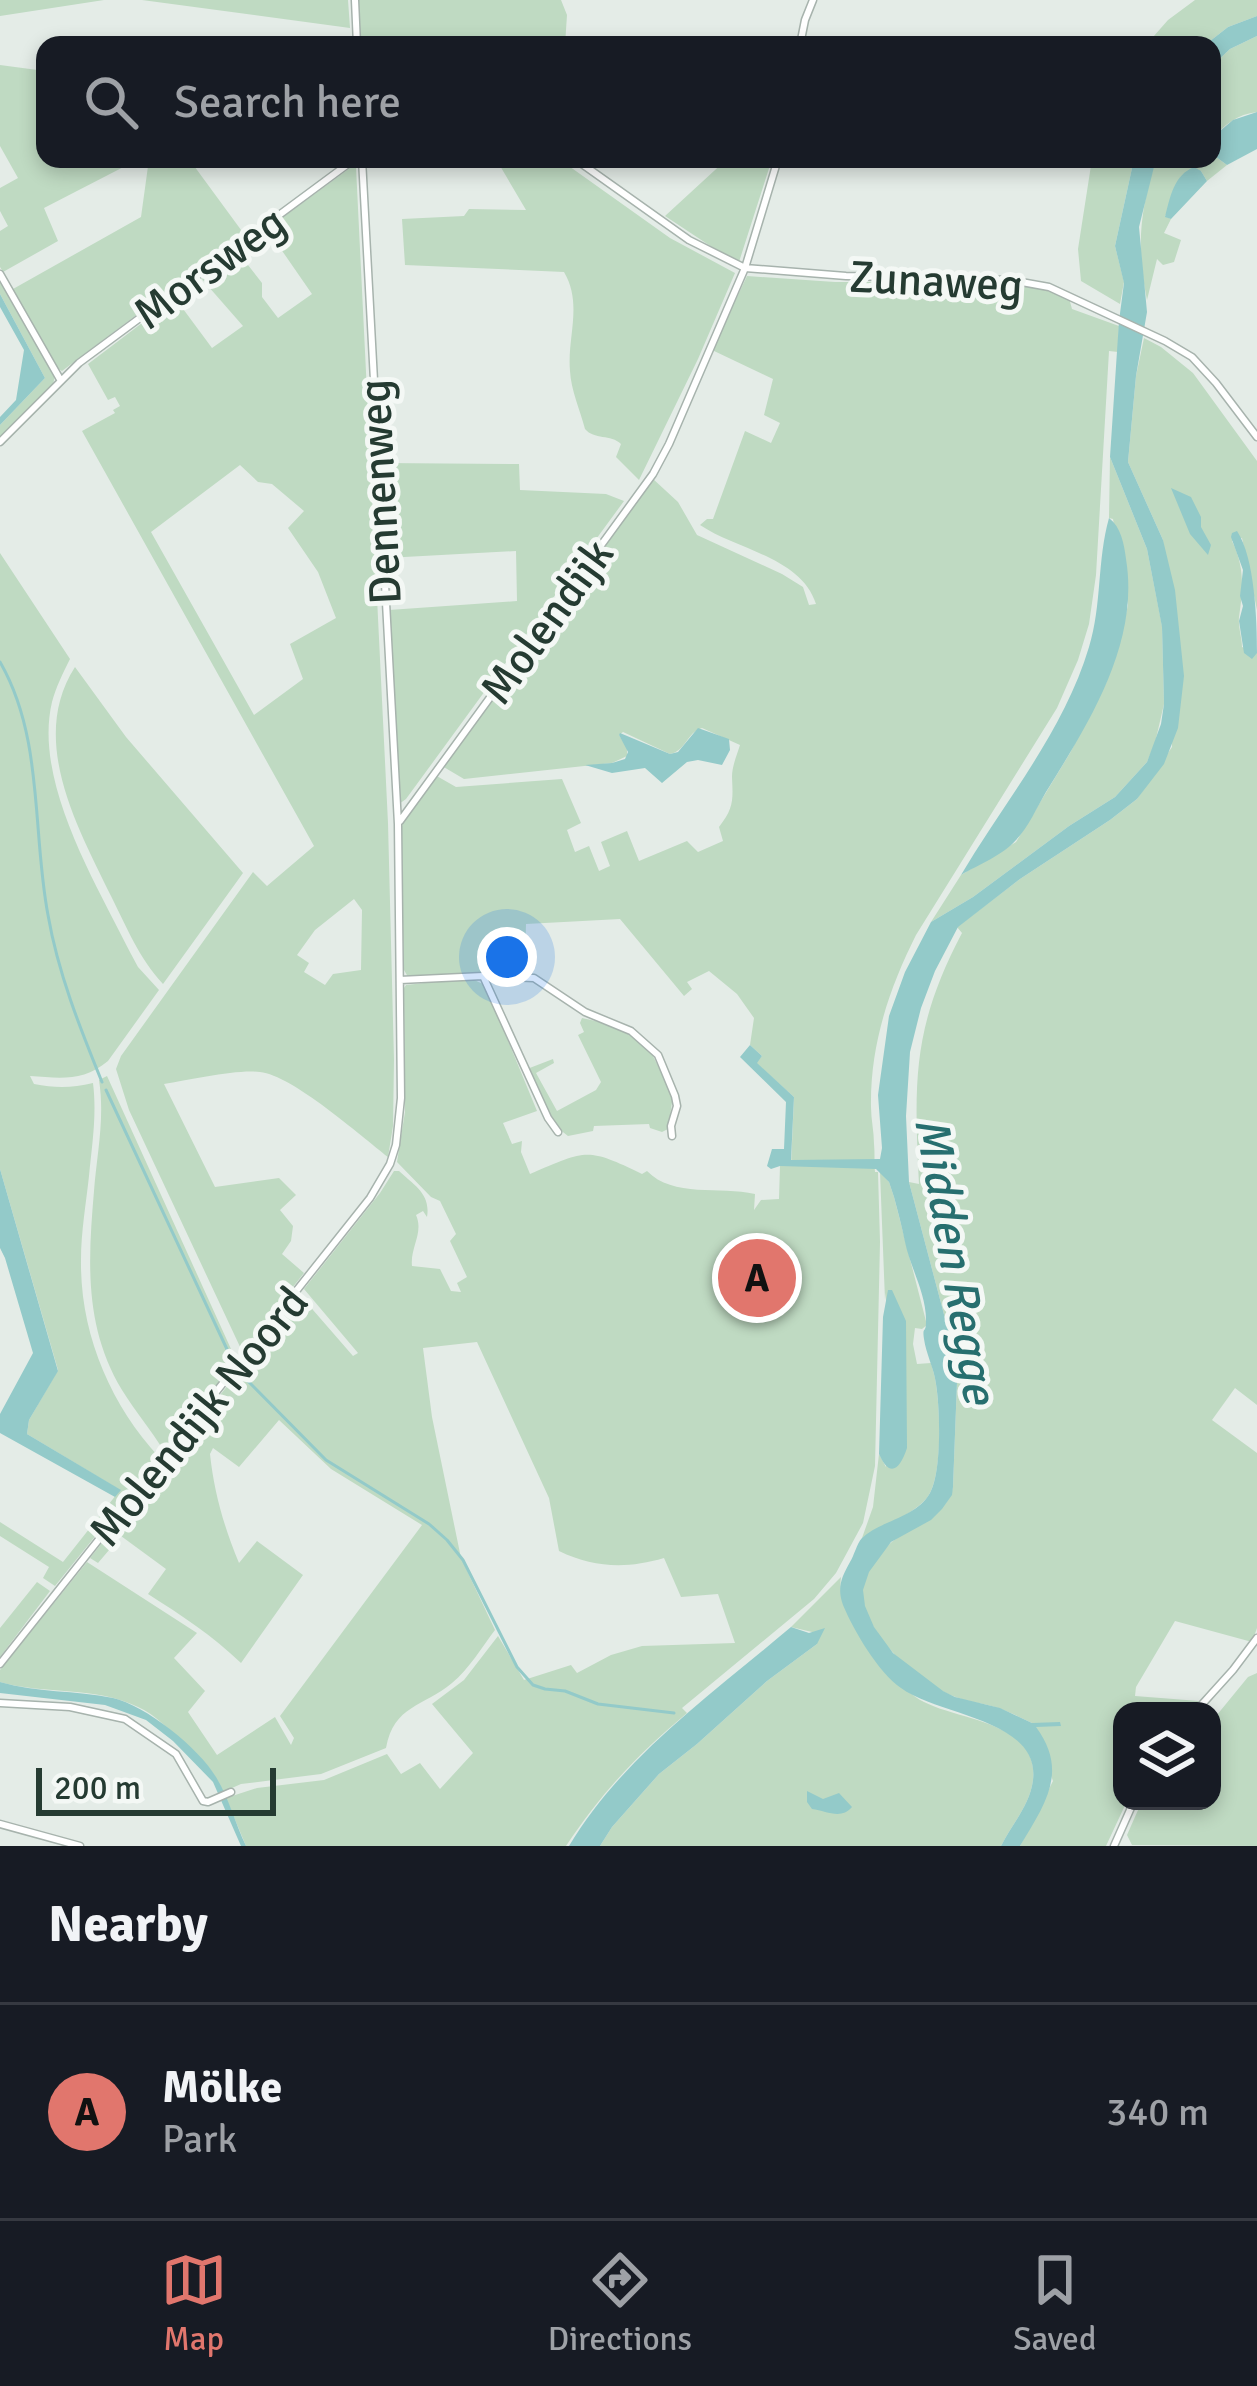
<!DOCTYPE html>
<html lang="en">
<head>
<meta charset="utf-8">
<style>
  :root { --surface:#171b24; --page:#20242c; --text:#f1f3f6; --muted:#9ea1a6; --line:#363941; --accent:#e1766d }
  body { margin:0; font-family:Signika,sans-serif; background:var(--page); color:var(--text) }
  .controls { position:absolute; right:36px; bottom:36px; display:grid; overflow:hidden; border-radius:24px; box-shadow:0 6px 18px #0003 }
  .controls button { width:108px; height:108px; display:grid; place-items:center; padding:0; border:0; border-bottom:3px solid var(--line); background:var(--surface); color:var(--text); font:60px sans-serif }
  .scale { position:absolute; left:36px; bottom:30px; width:240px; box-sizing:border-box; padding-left:12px; border:6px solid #253b32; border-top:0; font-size:33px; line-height:42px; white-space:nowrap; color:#253b32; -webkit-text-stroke:9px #f4f8f5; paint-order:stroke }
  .you { position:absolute; left:507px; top:957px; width:42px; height:42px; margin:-30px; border:9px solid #fff; border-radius:50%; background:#1a73e8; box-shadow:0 0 0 18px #1a73e833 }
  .badge { display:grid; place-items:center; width:78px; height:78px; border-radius:50%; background:var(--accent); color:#111; font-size:39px; font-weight:700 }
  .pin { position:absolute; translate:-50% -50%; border:6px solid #fff; box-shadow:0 3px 12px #0006 }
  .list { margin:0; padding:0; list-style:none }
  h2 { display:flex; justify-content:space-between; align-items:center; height:156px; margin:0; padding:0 48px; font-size:51px }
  h2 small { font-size:39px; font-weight:400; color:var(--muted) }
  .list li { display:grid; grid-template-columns:78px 1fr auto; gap:36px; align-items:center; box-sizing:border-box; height:216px; padding:0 48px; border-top:3px solid var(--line) }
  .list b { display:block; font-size:45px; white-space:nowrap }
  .list p { margin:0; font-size:39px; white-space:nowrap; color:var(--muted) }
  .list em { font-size:39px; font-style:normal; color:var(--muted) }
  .icon { flex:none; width:66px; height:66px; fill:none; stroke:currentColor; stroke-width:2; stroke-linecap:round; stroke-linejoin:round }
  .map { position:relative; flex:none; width:1257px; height:1846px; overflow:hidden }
  .search { position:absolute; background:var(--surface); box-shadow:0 6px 18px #0003; left:36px; right:36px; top:36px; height:132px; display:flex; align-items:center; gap:30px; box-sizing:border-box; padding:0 42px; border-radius:24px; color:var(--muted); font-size:45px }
  .sheet { height:372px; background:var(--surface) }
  nav { display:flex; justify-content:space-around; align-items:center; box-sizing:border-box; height:168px; border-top:3px solid var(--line); background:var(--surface); font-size:33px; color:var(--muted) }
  nav a { display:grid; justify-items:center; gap:6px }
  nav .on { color:var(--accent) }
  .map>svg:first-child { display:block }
  .green { fill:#bfdac2; fill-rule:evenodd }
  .water { fill:#93cac9 }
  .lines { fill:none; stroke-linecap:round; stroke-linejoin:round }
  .stream { stroke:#93cac9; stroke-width:3 }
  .minor-casing { stroke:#a7b3ad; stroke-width:9 }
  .minor { stroke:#fff; stroke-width:6 }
  .labels { text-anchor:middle; stroke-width:10; stroke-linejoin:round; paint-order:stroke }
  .street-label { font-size:45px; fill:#253b32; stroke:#f4f8f5 }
  .water-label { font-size:48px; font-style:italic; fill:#276f6f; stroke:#f4f8f5 }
</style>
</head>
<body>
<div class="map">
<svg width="1257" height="1846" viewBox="0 0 1257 1846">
  <rect width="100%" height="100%" fill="#e4ece7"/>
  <path class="green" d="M0 0H104L0 16Z
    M142 0H348L350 28Z
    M358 0H561L567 15 565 45H360Z
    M1195 0H1257V16L1228 27 1205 45H1146L1168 20Z
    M1257 36V112C1238 114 1223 125 1212 140V66L1230 49Z
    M0 65 45 71V159H139L44 208 58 241 3 272 0 267V231L8 226 0 211V188L18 178 0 146Z
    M1212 154 1227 165 1207 181 1201 171 1165 216 1171 219 1164 233 1181 240 1174 262 1163 265 1157 259 1147 300C1136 246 1140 211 1156 159H1212Z
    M149 159H189L244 234 62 371 57 368 13 289 141 217Z
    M496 159H559L670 238 735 273 698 359 639 480 616 457 621 444C611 434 594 440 585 429 580 410 571 390 570 371 567 337 583 304 564 272L405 265 402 219 464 216 469 209 526 210Z
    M727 159H772L739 262 727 257 665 216Z
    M1092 159H1134L1115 246 1124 282 1120 304 1081 281 1078 249Z
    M356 167 388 823 394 1060 393 1126 388 1157C361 1136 292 1075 260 1072 237 1069 189 1080 164 1084L215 1187 279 1178 296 1195 280 1210 293 1226 291 1241 282 1254 304 1273 242 1351 129 1110 116 1069 121 1056 253 872 267 886 314 846 82 431 115 413 113 410 120 406 115 397 108 400 88 364 175 298 212 348 243 326 201 278 237 251 262 283V297L278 318 312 294 267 229 350 168ZM240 465 258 482 272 484 304 511 288 528 318 572 336 618 290 644 303 679 254 715 151 532ZM354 899 362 910 361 970 333 974 325 985 304 972 309 963 297 955 315 930Z
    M747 276 835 282H1002L1027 284 1069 298 1072 309 1119 326 1118 352 1109 351 1096 575 1089 624 1078 660 1057 708 916 935C889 989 870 1045 871 1107 871 1119 874 1132 874 1144 875 1154 874 1162 875 1172H878L880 1242 875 1466 863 1523 836 1573 814 1599 682 1708 687 1713C637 1755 602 1792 566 1846H246L226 1798 257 1788 324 1780 387 1754 401 1774 420 1763 440 1789 473 1753 432 1704 464 1680 498 1636 524 1680 571 1665 577 1673 611 1655 642 1646 735 1643 718 1594 681 1597 664 1558C627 1569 594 1568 559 1551L549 1498 477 1342 423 1348 432 1417 461 1558 495 1630C482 1647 469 1669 452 1683 423 1707 394 1705 386 1748L321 1774 241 1784 223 1792C214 1770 200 1756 182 1742 168 1729 156 1715 138 1707 96 1686 45 1695 0 1682V1670L87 1562 197 1633 174 1658 205 1691 188 1712 217 1755 275 1717 291 1745 294 1738 280 1716 422 1525 331 1469 279 1420 239 1467 213 1448 210 1454C214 1492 224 1527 239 1563L257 1541 303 1575 241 1663C213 1636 181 1615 148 1594L166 1569 121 1536 98 1563 90 1558 300 1295 353 1356 358 1353 304 1289 380 1193 394 1171H399C414 1185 431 1194 427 1217L423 1211 416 1215C424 1233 410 1247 412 1266L440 1269 451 1291 461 1292 457 1283 467 1277 450 1241 456 1234 440 1201 431 1197 397 1162 405 1112 404 988 406 985 470 978 485 985 537 1111 503 1123 512 1144 522 1141 521 1152 530 1174C587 1150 586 1147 642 1174L647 1171C673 1198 720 1186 755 1194L754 1210 761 1200 779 1199 780 1166H791L794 1097 756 1063 762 1056 750 1045 754 1018 737 994 709 971 687 982 692 989 684 996 620 919 526 924 525 964 515 974 408 977 404 970 400 833 403 823 435 775 456 787 562 779 581 823 567 830 575 852 589 846 599 871 610 866 601 842 627 831 639 861 687 841 698 852 723 841 719 827C734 808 733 800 732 777 732 766 737 755 740 745L702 728C687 732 686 751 670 754L623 732 619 735 627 748V756L612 763 464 779 442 766 652 478 678 502 697 535 782 574 803 587 809 605 816 604C801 557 737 550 700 525L707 519H713L745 431 771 443 780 423 764 415 773 379 712 350Z
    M0 277 55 375 53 385 0 437V425L45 378 0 294Z
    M1144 338 1161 347 1193 373 1257 461V610L1242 538 1232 541C1245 567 1243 591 1239 617 1238 627 1242 638 1242 647L1257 653V642V1405L1235 1388 1212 1420 1257 1453V1628L1252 1642 1175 1621 1136 1687 1135 1696 1199 1701 1190 1711H1122V1801H1127L1106 1846H1020L1053 1781 1032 1723C1021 1718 1010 1712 998 1708 983 1703 967 1702 953 1696 917 1681 858 1630 863 1587 865 1572 882 1550 893 1541 914 1524 947 1516 953 1487L957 1382 951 1341 909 1182 919 1184C914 1081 912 1028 962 933L957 927 1020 879 1110 820 1137 799 1172 747 1163 540 1128 462 1136 376Z
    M1110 457 1147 549 1162 626 1164 704 1155 743 1147 762 1115 797 1069 826 973 897 931 922 961 875 1016 842 1070 753 1106 683 1119 645 1128 605 1113 519 1109 518Z
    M381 463 519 464 520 490 606 494 624 501 406 799 399 804 389 610 517 601 516 551 386 558Z
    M0 553 70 659C63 673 56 687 52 702 33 782 97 885 131 954L138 967 159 990 108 1061C83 1082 60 1078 30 1076L34 1084C55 1088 72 1088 93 1083 97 1115 92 1144 89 1176 86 1204 81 1232 81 1260 80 1333 110 1404 159 1457L55 1586 43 1578 49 1567 0 1536V1522L63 1562 120 1490 27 1434 29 1420 58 1370 0 1169Z
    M75 667 126 737 243 873 163 984C139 958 127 928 111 896 78 828 28 740 75 667Z
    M582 1018 600 1022 628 1034 650 1050 673 1096 668 1129 662 1132 650 1128 649 1124 594 1126 593 1131 568 1136 554 1125 527 1069 553 1059 554 1063 536 1073 557 1111 596 1090 601 1082 578 1035 584 1032 580 1023Z
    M107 1076 236 1360 164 1451C151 1430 135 1411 122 1390 84 1327 88 1261 94 1191 97 1153 105 1118 99 1080Z
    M880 1172 889 1182 894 1197 927 1325 922 1329 915 1328 913 1344 917 1364 931 1363 935 1378C940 1405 944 1478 926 1499 913 1514 880 1529 862 1538L873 1507 879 1454 886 1467V1293L885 1300Z
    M841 1577C838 1600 849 1617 860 1636 872 1657 902 1691 924 1702 961 1721 1039 1722 1033 1780 1030 1805 1012 1824 1001 1846H600L612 1827 659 1774 697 1744 767 1681 817 1644 812 1632 791 1627Z
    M37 1582 50 1591 0 1657V1628Z
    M1257 1673V1846L1132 1845 1127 1835 1142 1801H1212V1721L1248 1677Z"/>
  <path class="water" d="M1257 16V36L1230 49 1212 66V45H1205L1228 27Z
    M1257 112V149L1227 165 1212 154 1214 136 1233 120Z
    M1134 159H1156L1139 227 1147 312 1136 376 1128 462 1163 540 1175 590 1184 676 1178 728 1164 764 1137 799 1110 820 1020 879 958 927 935 971 921 1008 910 1052 906 1116 909 1182 951 1341 957 1382 953 1487 952 1495 942 1509 931 1520 891 1542 869 1572 863 1590 865 1606 874 1627 893 1653 943 1691 955 1697 1000 1708 1032 1723 1060 1722 1061 1726 1036 1727C1069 1772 1045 1804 1020 1846H1001C1012 1824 1030 1805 1033 1780 1040 1719 939 1716 901 1688 878 1672 854 1631 843 1605 837 1588 841 1578 850 1562 854 1556 857 1543 862 1538 880 1521 917 1517 930 1493 942 1471 940 1409 936 1384 934 1368 926 1354 924 1339 922 1326 926 1334 926 1322 927 1295 910 1267 905 1242 902 1227 898 1212 894 1197L889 1182 876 1169 780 1166 771 1169 767 1166 772 1149H784L786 1102 740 1057 750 1045 762 1056 757 1063 794 1097 791 1160 880 1159 882 1148 878 1095 889 1016 905 972 931 922 973 897 1069 826 1115 797 1147 762 1161 724 1164 704 1162 627 1147 549 1110 457 1119 321 1124 283 1115 246Z
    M1194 167 1201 171 1207 181 1171 219 1165 217C1170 197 1174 175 1194 167Z
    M0 294 45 378 0 425V417L16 400 24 350 0 307Z
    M1171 488 1191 497 1201 517V527L1211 545 1208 555 1190 534Z
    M1109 518C1121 527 1124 544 1126 559 1140 644 1088 724 1046 792 1037 807 1028 828 1016 840 1003 855 978 865 961 875 1005 801 1064 731 1089 647 1102 605 1097 560 1109 518Z
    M1237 531C1255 558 1257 621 1257 653L1252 659 1244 653 1239 621 1243 606 1240 596 1243 570 1231 537 1232 533Z
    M698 728 729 739 730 750 722 765 698 760 687 762 662 783 645 768 612 773 585 765 612 763 625 759 628 752 619 735 620 733 670 754 678 752Z
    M0 1169 58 1371 29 1420 27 1434 121 1490 115 1497 0 1433V1414L33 1353 5 1258 0 1248Z
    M888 1290H892L906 1321 907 1448C900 1469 890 1479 879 1454L883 1317Z
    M791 1627 809 1633 825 1628 817 1644 767 1681 697 1744 659 1774 612 1827 600 1846H569C623 1756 712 1694 791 1627Z
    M0 1682C37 1693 75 1690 113 1698 145 1705 199 1748 216 1777 229 1798 235 1823 246 1846H241L213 1782 173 1741 146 1720 105 1705 0 1693Z
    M807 1791 823 1799 839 1793 852 1807C841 1820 827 1811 812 1809L807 1802Z"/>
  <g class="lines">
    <path class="stream" d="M0 662C44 738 32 832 48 915 58 973 80 1028 102 1082
      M106 1090 232 1360
      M241 1374 326 1460 429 1524 447 1540 463 1560 517 1667 533 1685 545 1689 565 1691 598 1704 674 1713"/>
    <g class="minor-casing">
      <path id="minor" d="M355 0 357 45
        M800 45 805 20 813 0
        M778 159 745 268 846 276 1010 280 1049 287 1165 341 1192 357 1216 383 1257 437
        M0 274 61 381
        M0 442 79 363 348 164 361 159
        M400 821 653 474 669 444 745 268 689 240 575 159
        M483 976 548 1118 558 1132
        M400 980 483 976 534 978 585 1012 631 1031 658 1055 675 1096 677 1106 671 1126 672 1136
        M0 1664 370 1198 390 1164 396 1145 401 1098 398 824 362 159
        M0 1703 70 1707 125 1719 176 1754 203 1801 208 1802 231 1792
        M1196 1711 1233 1670 1257 1638
        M0 1824 80 1846
        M1114 1846 1134 1801"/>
    </g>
    <use href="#minor" class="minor"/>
  </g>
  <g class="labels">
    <g class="street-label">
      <text transform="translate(209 267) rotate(-36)" y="16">Morsweg</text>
      <text transform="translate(936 280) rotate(3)" y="16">Zunaweg</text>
      <text transform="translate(379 492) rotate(-93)" y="16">Dennenweg</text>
      <text transform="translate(546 621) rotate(-54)" y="16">Molendijk</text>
      <text transform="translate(198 1416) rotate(-51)" y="16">Molendijk Noord</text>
    </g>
    <g class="water-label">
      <text transform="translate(957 1260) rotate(80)" y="17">Midden Regge</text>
    </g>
  </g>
</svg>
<div class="controls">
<button><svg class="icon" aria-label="layers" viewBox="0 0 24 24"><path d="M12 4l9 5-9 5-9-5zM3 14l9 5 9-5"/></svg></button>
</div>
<div class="scale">200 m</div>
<div class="you"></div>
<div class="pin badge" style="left:757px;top:1278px">A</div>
<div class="search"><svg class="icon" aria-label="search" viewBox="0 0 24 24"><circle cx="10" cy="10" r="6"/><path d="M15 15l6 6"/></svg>Search here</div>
</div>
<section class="sheet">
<h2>Nearby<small></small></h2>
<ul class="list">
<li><span class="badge">A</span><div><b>Mölke</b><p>Park</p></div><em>340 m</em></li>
</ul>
</section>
<nav>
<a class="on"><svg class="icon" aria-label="map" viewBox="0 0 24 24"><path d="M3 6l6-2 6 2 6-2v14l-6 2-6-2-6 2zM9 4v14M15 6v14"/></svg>Map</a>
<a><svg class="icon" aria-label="directions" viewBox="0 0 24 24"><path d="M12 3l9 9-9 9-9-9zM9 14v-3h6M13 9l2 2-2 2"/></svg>Directions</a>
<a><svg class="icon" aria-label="saved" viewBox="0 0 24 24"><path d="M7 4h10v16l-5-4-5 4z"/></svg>Saved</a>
</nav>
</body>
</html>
